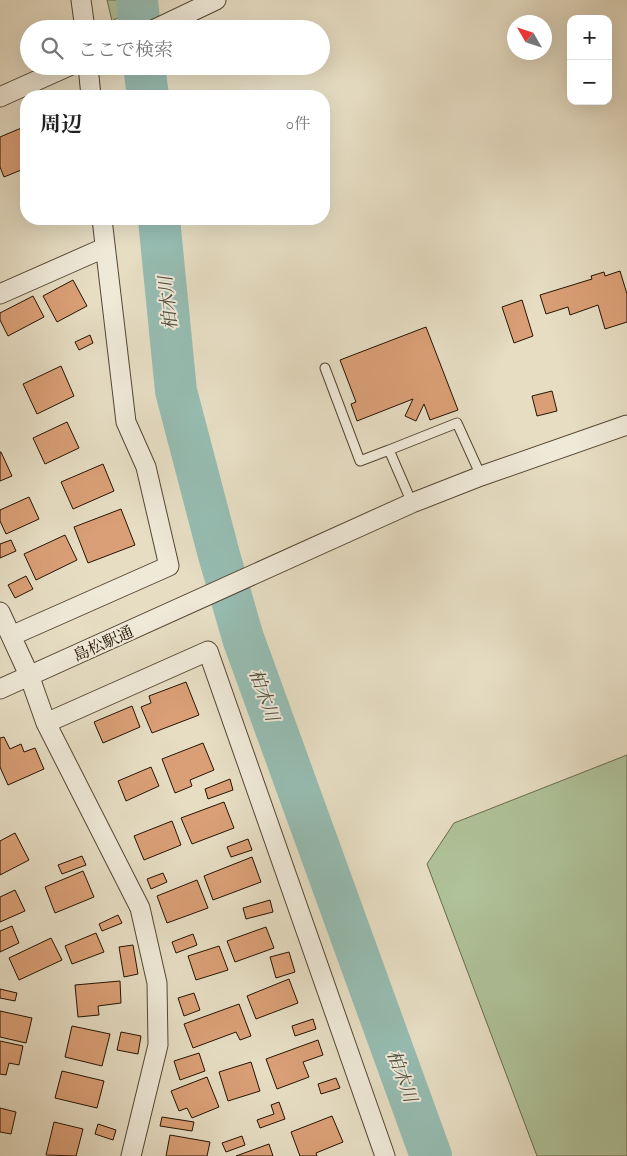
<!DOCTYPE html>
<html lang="ja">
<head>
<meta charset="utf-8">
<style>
  :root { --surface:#fff; --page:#f2f2f2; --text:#222; --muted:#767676; --line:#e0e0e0 }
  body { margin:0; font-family:"IM FELL Double Pica","Noto Serif JP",serif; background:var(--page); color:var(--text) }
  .controls { position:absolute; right:15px; top:15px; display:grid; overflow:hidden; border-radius:10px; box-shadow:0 5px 20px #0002 }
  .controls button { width:45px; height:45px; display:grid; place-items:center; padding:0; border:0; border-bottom:1px solid var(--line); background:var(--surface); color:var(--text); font:25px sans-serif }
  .compass { position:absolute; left:507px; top:15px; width:45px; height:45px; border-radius:50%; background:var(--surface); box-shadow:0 5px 20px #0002; rotate:309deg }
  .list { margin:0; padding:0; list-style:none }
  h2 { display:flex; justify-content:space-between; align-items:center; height:65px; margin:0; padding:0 20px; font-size:21px }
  h2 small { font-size:16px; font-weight:400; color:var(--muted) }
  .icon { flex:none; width:28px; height:28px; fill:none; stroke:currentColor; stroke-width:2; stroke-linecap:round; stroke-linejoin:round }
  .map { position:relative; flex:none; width:627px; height:1156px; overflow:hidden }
  .search { position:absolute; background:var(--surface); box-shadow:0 5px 20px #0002; left:20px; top:20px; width:310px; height:55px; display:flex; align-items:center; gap:12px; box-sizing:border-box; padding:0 18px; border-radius:28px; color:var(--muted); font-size:19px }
  .panel { position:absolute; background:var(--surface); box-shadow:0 5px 20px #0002; left:20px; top:90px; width:310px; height:135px; border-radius:20px }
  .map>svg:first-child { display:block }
  .green { fill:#afc299; stroke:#6a6a4d }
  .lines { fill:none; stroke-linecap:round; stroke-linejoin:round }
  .river { stroke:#96bcb1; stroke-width:42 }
  .building { fill:#da9f76; stroke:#251301 }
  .service-casing { stroke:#554632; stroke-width:11 }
  .minor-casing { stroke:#554632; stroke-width:21 }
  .service { stroke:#efe9d8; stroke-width:9 }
  .minor { stroke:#efe9d8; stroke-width:19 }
  .labels { text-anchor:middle; stroke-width:4; stroke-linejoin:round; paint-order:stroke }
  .street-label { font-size:16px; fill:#251301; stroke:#efe9d8 }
  .water-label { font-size:18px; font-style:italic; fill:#4d4e3f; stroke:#efe9d8 }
</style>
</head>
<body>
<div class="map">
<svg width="627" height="1156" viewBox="0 0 627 1156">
  <rect width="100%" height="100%" fill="#e6ddc3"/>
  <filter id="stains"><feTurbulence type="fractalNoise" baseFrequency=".004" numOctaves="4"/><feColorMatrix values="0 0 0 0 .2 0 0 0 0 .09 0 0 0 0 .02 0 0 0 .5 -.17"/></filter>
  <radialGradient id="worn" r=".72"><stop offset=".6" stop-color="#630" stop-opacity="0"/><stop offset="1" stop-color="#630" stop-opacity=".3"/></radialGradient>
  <path class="green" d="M107 0H150L112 21Z
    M627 755V1156H537L427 864 454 823Z"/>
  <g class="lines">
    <path class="river" d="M137 0 140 29
      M144 66 148 96
      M159 219 176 391 219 555 243 638 431 1156"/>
  </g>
  <path class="building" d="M26 126V168L4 177 0 167V137Z
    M620 271 627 294V322L605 329 598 305 570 315 568 307 546 314 540 295 592 279 591 276 604 272 605 276Z
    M73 280 87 306 57 322 43 296Z
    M33 296 44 317 8 336 0 320V313Z
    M522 300 533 336 514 343 502 307Z
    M426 327 458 410 430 420 424 404 416 421 405 416 413 399 357 421 351 404 356 402 340 360Z
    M90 335 93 343 79 350 75 342Z
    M61 366 74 396 37 414 23 384Z
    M552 391 557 411 537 416 532 396Z
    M67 422 79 448 45 464 33 438Z
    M0 452H1L12 476 0 481Z
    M103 464 114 491 73 509 61 482Z
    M29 497 39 519 6 534 0 521V510Z
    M121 509 135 545 88 563 74 527Z
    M65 535 77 560 36 580 24 554Z
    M11 540 16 551 0 558V544Z
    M26 576 33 589 15 598 8 585Z
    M186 682 199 715 152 733 141 707 151 703 149 696Z
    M132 706 140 727 103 743 94 722Z
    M4 737 10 749 21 744 24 752 35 748 44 769 8 785 0 767V738Z
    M203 743 214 770 190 780 192 786 175 793 162 759Z
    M151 767 159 786 126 801 118 781Z
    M230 779 233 790 208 799 205 789Z
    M224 802 234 828 192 844 181 818Z
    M172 821 181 845 144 860 134 836Z
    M15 833 29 860 0 875V841Z
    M248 839 252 850 231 857 227 847Z
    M82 856 86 865 62 874 58 865Z
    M252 857 261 882 213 900 204 876Z
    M83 871 94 897 55 913 45 887Z
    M163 873 167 882 151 889 147 879Z
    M197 880 208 908 167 923 157 896Z
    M15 890 25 911 0 922V897Z
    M270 900 273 912 246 919 243 908Z
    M118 915 122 923 102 931 99 924Z
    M12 926 19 943 0 952V931Z
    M266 927 274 948 235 962 227 941Z
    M96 933 104 952 72 964 65 946Z
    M193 934 197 945 176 953 172 942Z
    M51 938 62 960 19 980 9 958Z
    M133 945 138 974 124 977 119 947Z
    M219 946 228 970 196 980 188 956Z
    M289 952 295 972 276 978 270 957Z
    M289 979 298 1003 256 1019 247 996Z
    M120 981 121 1003 98 1006 99 1015 78 1017 75 985Z
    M0 989 17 993 15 1001 0 998Z
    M194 993 200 1010 184 1016 178 998Z
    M239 1004 251 1036 240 1040 236 1032 193 1048 184 1024Z
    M0 1011 32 1018 26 1043 0 1037Z
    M313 1019 316 1029 295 1036 292 1026Z
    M72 1026 110 1034 102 1066 65 1057Z
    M121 1032 141 1036 138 1054 117 1050Z
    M318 1040 323 1055 303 1062 309 1077 277 1089 266 1059Z
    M0 1041 23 1046 19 1065 9 1063 6 1075 0 1074Z
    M199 1053 205 1071 180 1080 174 1061Z
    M251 1062 260 1091 228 1101 219 1072Z
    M62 1071 104 1081 97 1108 55 1098Z
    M207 1077 219 1107 192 1118 187 1108 179 1111 171 1091Z
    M336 1078 340 1088 321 1094 318 1084Z
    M279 1102 285 1119 260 1128 257 1120 274 1114 271 1105Z
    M0 1108 16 1112 11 1134 0 1132Z
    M332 1116 343 1142 316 1153 317 1156H300L291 1132Z
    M162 1117 194 1122 192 1131 160 1126Z
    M54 1122 83 1129 76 1156 46 1155Z
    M98 1124 116 1130 113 1140 95 1134Z
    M170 1135 210 1142 207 1156H166Z
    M242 1136 245 1145 226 1152 222 1143Z
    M269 1144 273 1156H236Z"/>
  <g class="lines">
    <g class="service-casing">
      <path id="service" d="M325 368 360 461 389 450
        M412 503 389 450 457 423 481 476"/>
    </g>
    <g class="minor-casing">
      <path id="minor" d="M81 0 85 29
        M155 29 216 0
        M88 66 91 96
        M0 97 69 66
        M0 294 104 248
        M0 612 29 675 46 723 140 908 157 983 158 1045 131 1156
        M11 636 169 566 146 467 126 422 102 219
        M0 689 412 503 481 476 627 425
        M46 723 208 651 385 1156"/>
    </g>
    <use href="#service" class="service"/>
    <use href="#minor" class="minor"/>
  </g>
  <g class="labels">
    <g class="street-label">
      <text transform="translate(103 643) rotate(-24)" y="6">島松駅通</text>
    </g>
    <g class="water-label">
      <text transform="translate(168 303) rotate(-96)" y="6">柏木川</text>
      <text transform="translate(264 695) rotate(70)" y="6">柏木川</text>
      <text transform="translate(402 1076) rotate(70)" y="6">柏木川</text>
    </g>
  </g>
  <rect width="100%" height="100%" filter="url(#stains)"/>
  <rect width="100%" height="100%" fill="url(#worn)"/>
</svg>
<div class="controls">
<button>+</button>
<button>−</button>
</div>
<svg class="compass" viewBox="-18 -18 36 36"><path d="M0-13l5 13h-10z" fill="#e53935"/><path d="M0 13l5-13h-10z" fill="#767676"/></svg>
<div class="search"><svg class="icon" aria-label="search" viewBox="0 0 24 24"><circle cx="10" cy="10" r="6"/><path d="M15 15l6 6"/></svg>ここで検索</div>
<section class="panel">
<h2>周辺<small>0件</small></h2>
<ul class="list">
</ul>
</section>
</div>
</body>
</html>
